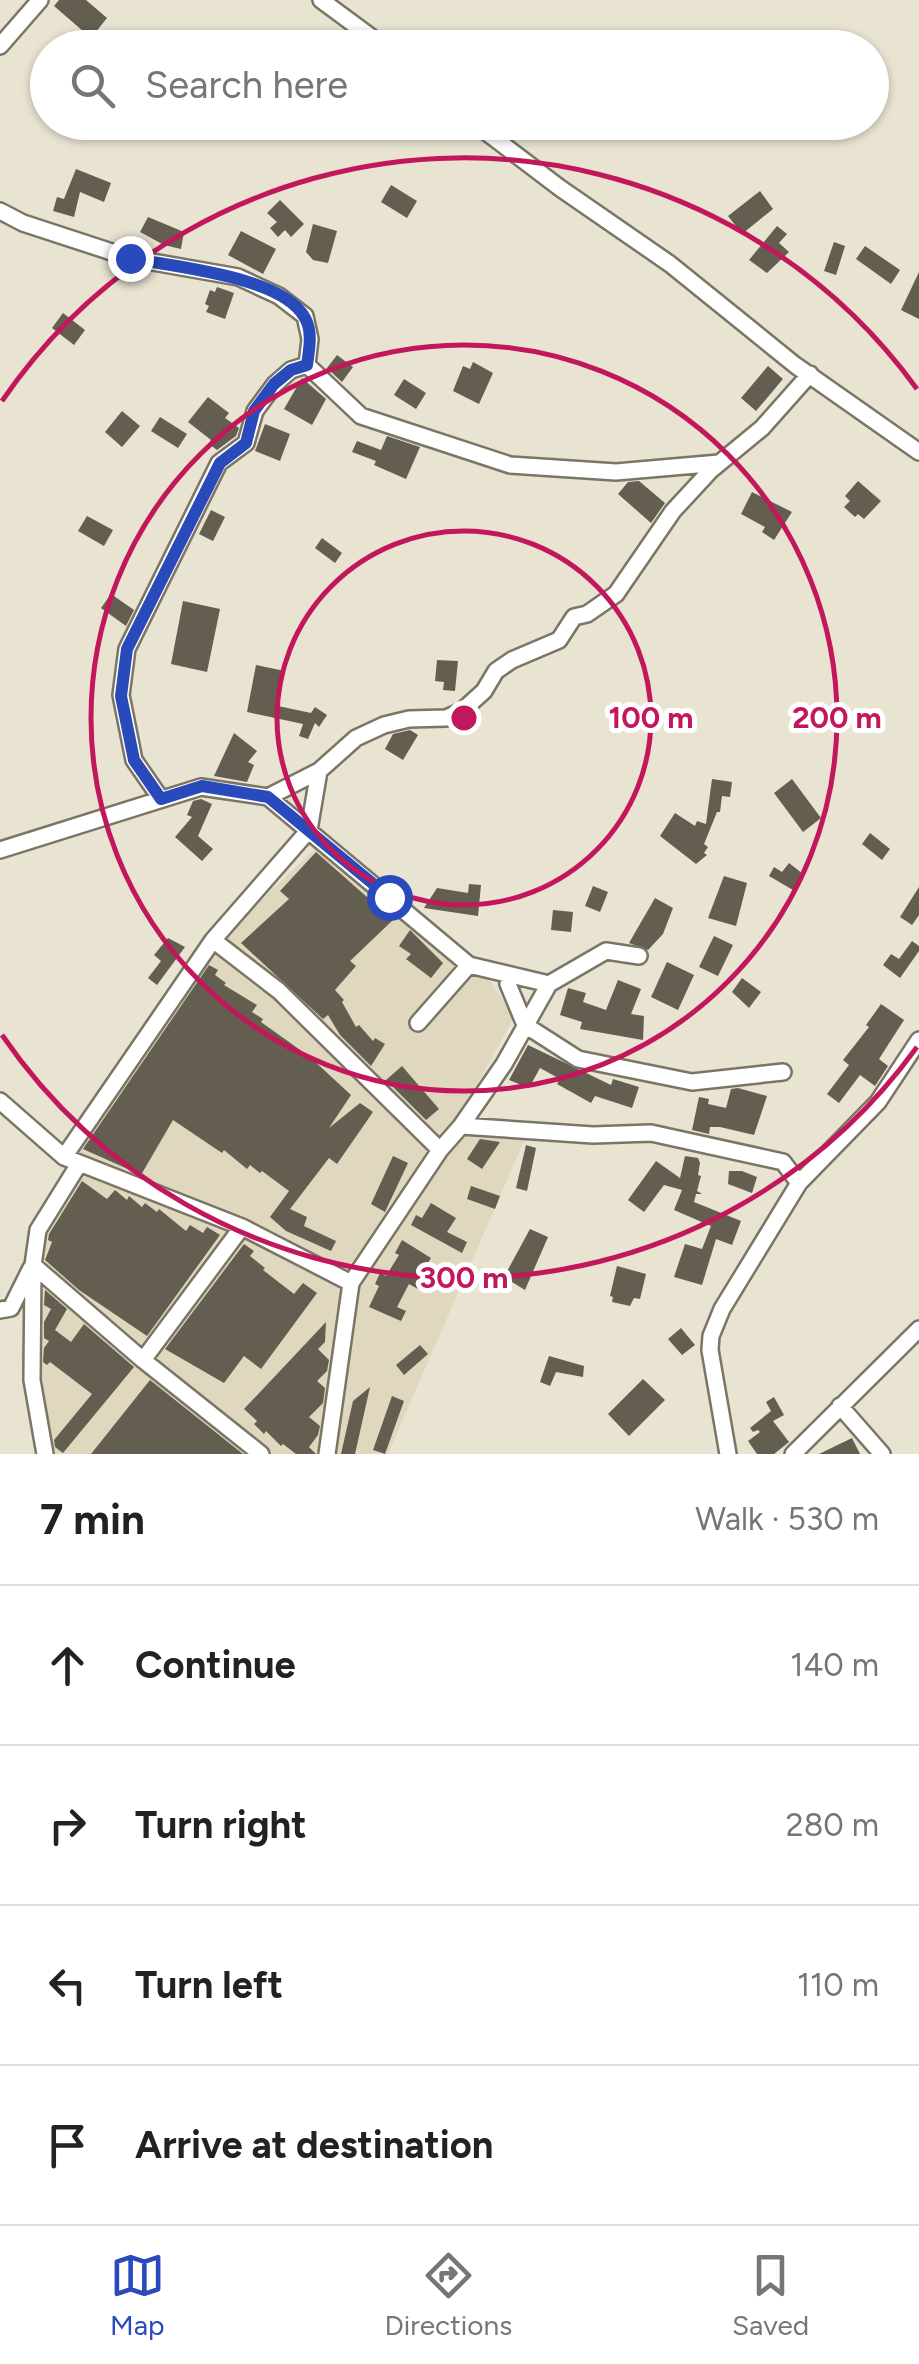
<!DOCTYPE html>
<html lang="en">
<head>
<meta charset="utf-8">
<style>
  :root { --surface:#fff; --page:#f6f6f6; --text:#222; --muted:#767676; --line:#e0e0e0; --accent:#284aba }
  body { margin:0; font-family:Figtree,sans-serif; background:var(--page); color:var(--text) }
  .stop { position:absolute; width:30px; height:30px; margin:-22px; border:8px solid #284aba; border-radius:50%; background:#fff }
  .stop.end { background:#284aba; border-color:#fff; box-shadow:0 2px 10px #0008 }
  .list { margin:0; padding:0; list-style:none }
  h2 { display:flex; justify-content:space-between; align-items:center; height:130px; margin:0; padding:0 40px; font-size:42px }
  h2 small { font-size:32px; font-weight:400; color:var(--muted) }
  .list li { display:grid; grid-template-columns:65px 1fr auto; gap:30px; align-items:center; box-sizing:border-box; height:160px; padding:0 40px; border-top:2px solid var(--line) }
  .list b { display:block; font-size:38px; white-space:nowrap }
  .list em { font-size:32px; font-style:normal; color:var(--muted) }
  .icon { flex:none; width:55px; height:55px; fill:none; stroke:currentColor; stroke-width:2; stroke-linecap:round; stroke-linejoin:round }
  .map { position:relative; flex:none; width:919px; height:1454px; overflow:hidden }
  .search { position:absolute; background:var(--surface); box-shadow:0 2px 8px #0004; left:30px; right:30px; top:30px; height:110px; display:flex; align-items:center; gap:25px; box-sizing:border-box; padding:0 35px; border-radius:55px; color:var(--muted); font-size:38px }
  .sheet { height:770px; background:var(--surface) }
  nav { display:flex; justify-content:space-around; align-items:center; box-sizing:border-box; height:140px; border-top:2px solid var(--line); background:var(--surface); font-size:28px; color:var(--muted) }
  nav a { display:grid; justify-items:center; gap:5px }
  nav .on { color:var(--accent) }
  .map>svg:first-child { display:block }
  .built { fill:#e0d7bf }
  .building { fill:#635e4f }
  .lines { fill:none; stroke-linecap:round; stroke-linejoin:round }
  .minor-casing { stroke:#7a7565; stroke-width:20 }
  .minor { stroke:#fff; stroke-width:15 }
  .route { stroke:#284aba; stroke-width:12 }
  .ring { fill:none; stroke:#c2185b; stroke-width:5 }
  .centre { fill:#c2185b; stroke:#fff; stroke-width:5 }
  .ring-label { font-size:30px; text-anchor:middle; font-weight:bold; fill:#c2185b; stroke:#fff; stroke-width:10; stroke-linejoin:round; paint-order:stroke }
</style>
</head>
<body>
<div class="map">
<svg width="919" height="1454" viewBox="0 0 919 1454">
  <rect width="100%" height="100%" fill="#e9e3d1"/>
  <path class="built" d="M327 837 478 963 514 1017 460 1116 527 1134 388 1454H50L21 1360 25 1268 79 1147 222 938Z"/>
  <path class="building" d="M59 0H86L107 18 91 38 54 6Z
    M76 169 111 183 104 202 80 192 74 217 53 211 57 197 64 199Z
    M391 185 417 201 407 218 381 202Z
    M760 191 773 209 742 234 728 216Z
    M280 200 304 224 291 237 285 230 278 237 270 228 277 222 267 213Z
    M148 217 184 232 181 249 164 245 140 232Z
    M313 224 337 231 328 263 313 260 306 252Z
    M777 226 787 234 779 243 789 252 767 273 749 260Z
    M241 231 276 249 263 274 228 255Z
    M834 242 845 246 836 275 824 271Z
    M865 246 900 270 891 284 856 259Z
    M919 272V319L901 310Z
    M217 287 234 293 225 319 206 312 209 306 205 304 210 290 215 292Z
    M63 313 85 330 74 345 52 328Z
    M337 355 353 367 342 382 327 368Z
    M473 362 493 373 479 404 453 391 463 366 470 369Z
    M768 366 783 379 756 411 741 398Z
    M302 378 326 399 312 425 284 409Z
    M404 379 426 393 416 409 394 395Z
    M208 397 229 413 225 418 239 428 236 436 217 450 209 444 211 440 188 422Z
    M122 411 140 426 122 447 105 432Z
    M160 417 187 434 178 448 151 431Z
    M265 424 290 434 280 461 255 451Z
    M387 436 420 447 406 479 374 465 376 461 352 452 357 441 381 450Z
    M639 481 665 503 651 523 618 494 628 482Z
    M858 481 881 501 864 519 858 514 855 517 844 507 850 501 845 496Z
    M752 492 792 512 774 540 762 532 765 527 741 514Z
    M211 510 225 517 213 541 199 534Z
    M87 516 113 530 104 546 78 531Z
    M322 538 342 553 335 563 315 548Z
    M111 594 134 610 126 626 101 608Z
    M183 601 220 609 207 672 171 664Z
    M437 660 458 661 455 691 443 690 444 682 435 681Z
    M256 665 285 671 278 706 311 713 315 707 327 715 319 727 315 723 308 739 299 736 303 724 247 712Z
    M410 730 418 735 403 760 385 749 393 734Z
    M234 733 257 751 248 762 254 765 247 782 214 776Z
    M712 779 732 782 730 797 722 796 720 812H717L704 844 708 847 704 853 707 855 696 864 660 836 675 813 695 826 697 821 706 824Z
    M792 779 821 818 803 832 774 793Z
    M201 799 212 804 198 836 213 849 202 861 175 837 192 817 187 815 193 801Z
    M870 833 890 849 882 860 862 844Z
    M316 852 393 920 350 961 356 966 335 990 344 1000 342 1002 356 1027 359 1025 373 1041 375 1038 385 1044 371 1066 340 1035 328 1015 323 1019 241 943 289 899 280 891Z
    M789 863 803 874 793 890 769 876 774 867 782 872Z
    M724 876 747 883 736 926 708 918Z
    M469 884 481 885 478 916 424 908 437 888 468 893Z
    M593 886 608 892 600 912 585 906Z
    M919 887V915L912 925 900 917Z
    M655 898 673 908 663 934 648 950 629 943Z
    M553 910 573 912 571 932 551 930Z
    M410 930 443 963 431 978 406 959 411 954 399 946Z
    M714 936 733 945 718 976 699 967Z
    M168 938 185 947 157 985 148 978 161 961 154 955Z
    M912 941 919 946V951L900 978 883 965 891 954 899 959Z
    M667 962 694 975 678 1010 651 997Z
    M209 965 218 970 215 975 226 983 224 985 257 1005 252 1012 263 1019 261 1022 310 1057 351 1095 329 1128 360 1103 373 1112 337 1164 329 1158 290 1209 307 1217 304 1226 336 1241 331 1251 286 1231 270 1217 289 1191 262 1171 260 1173 250 1165 247 1169 224 1150 222 1153 173 1120 141 1175 83 1149Z
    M742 978 761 992 749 1008 732 992Z
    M618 980 641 989 631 1014 644 1016 643 1040 580 1029 582 1022 560 1015 568 988 586 993 583 1002 606 1010Z
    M881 1004 904 1020 879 1059 888 1066 875 1086 860 1075 839 1103 827 1094 849 1065 843 1060 869 1027 866 1025Z
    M528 1045 611 1085 613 1079 639 1087 632 1108 595 1096 591 1103 557 1084 560 1079 540 1068 529 1088 509 1080Z
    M402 1066 439 1109 426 1120 386 1080Z
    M738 1088 767 1096 754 1135 720 1127H710L709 1134 692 1130 699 1097 709 1099 708 1104 726 1108 731 1089Z
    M480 1139 500 1142 482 1169 467 1159Z
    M526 1145 536 1148 527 1191 516 1188Z
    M393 1156 408 1163 385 1212 371 1204Z
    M685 1156 698 1158 700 1163 698 1175 701 1176 697 1191 702 1194H696L694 1202 741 1221 732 1245 716 1239 702 1285 674 1277 685 1244 702 1249 711 1226 674 1210 682 1190 664 1185 644 1212 628 1200 656 1161 680 1178Z
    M729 1171H742L757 1177 752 1193 728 1184Z
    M82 1181 107 1199 115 1190 127 1200 129 1196 142 1207 145 1203 157 1212 159 1209 186 1231 190 1225 203 1233 207 1227 220 1235 147 1336 79 1290 45 1260 52 1242 48 1240 49 1234Z
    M471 1186 500 1196 495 1209 467 1199Z
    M431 1203 456 1218 447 1232 467 1242 462 1253 411 1225 416 1215 422 1218Z
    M530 1229 548 1237 525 1290 504 1277Z
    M402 1240 431 1258 421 1274 426 1276 418 1289 409 1284 397 1307 406 1311 401 1321 369 1307 379 1286 375 1284 380 1273 386 1276 399 1255 395 1253Z
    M244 1244 254 1251 250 1256 265 1268 263 1270 294 1294 303 1283 317 1293 261 1369 244 1356 224 1383 165 1349Z
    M617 1266 646 1274 640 1299 634 1298 630 1306 612 1302 613 1297 610 1296Z
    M45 1290 67 1309 55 1330 71 1342 84 1324 134 1367 63 1453 55 1447 54 1440 92 1394 50 1362 47 1365 43 1362 44 1348 49 1341 44 1338V1322L51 1309 44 1305Z
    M326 1322 325 1342 318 1349 329 1360 327 1371 317 1381 325 1388 323 1403 309 1417 320 1426 318 1435 309 1447 316 1454H296L283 1444 281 1446 266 1431 264 1434 254 1424 257 1421 244 1409Z
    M681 1328 695 1345 682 1355 668 1339Z
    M420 1345 428 1354 404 1375 396 1365Z
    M549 1356 584 1366 583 1377 556 1372 550 1386 540 1382Z
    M643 1379 665 1400 629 1436 608 1414Z
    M150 1380 243 1454H91Z
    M370 1387 355 1454H341L353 1401Z
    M392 1396 404 1401 385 1454 373 1450Z
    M774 1397 784 1415 773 1421 789 1442 774 1454H757L748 1441 760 1432 758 1430 753 1432 750 1428 771 1411 766 1402Z
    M852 1438 860 1454H819Z"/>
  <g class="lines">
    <g class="minor-casing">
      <path id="minor" d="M321 0 386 48
        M0 46 40 0
        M473 122 560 188 670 264 795 365 919 452
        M0 211 23 223 130 258 238 277 279 296 305 316 310 339 307 365 361 416 510 465 616 472 719 463
        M268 797 319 771 356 738 384 725 409 719 446 718 462 711 484 691 496 671 512 660 559 640 574 617 587 614 616 594 673 511 711 470 762 428 810 374
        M161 799 134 760 121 695 127 649 219 463 246 443 255 411 275 384 291 370 307 365
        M0 850 201 787 268 797 469 965 549 984
        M213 940 279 991 440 1150
        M508 984 525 1025 578 1059 692 1082 783 1072
        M418 1023 469 965
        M0 1101 64 1157 242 1227 351 1283
        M461 1126 504 1064 549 984 606 951 639 956
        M64 1157 213 940 309 830 319 771
        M79 1164 38 1230 33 1265 143 1360 261 1454
        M33 1265 32 1380 45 1454
        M0 1310 11 1308 31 1268
        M143 1360 242 1227
        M840 1406 882 1454
        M327 1454 351 1283 440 1150 461 1126 593 1135 651 1133 783 1162 799 1183
        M728 1454 710 1350 711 1336 722 1309 799 1183 878 1102 919 1040
        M793 1454 919 1329"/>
    </g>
    <use href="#minor" class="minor"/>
  </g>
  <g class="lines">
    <path class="route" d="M130 258C173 267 283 276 305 318 313 332 309 350 307 365L291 370 274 384 254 411 246 443 220 463 127 649 121 696 134 760 161 799 202 786 268 797 389 897"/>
  </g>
  <g class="ring">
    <circle cx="464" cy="718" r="187"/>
    <circle cx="464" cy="718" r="373"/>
    <path d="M917 1047A560 560 0 0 1 2 1035M2 401A560 560 0 0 1 917 389"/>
  </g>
  <circle cx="464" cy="718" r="15" class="centre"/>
  <g class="ring-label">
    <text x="651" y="728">100 m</text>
    <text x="837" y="728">200 m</text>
    <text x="464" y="1288">300 m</text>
  </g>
</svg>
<div class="stop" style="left:389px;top:897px"></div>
<div class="stop end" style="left:130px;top:258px"></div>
<div class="search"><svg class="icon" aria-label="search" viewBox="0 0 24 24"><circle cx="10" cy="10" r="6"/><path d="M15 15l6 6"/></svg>Search here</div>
</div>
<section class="sheet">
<h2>7 min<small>Walk · 530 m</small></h2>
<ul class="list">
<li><svg class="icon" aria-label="ahead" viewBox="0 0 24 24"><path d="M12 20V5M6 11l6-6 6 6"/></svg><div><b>Continue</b></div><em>140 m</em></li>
<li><svg class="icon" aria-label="right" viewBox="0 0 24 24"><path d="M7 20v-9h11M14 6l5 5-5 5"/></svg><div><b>Turn right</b></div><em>280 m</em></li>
<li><svg class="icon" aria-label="left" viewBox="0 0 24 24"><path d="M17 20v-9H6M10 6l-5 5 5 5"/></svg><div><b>Turn left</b></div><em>110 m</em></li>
<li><svg class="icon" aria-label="arrive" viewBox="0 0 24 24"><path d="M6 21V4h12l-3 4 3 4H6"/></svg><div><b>Arrive at destination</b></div></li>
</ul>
</section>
<nav>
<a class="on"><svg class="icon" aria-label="map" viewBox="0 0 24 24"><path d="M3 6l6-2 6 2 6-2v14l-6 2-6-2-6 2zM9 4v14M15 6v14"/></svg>Map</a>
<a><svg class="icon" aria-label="directions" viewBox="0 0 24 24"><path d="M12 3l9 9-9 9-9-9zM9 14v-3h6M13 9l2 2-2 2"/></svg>Directions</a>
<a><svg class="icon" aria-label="saved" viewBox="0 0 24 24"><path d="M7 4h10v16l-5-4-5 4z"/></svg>Saved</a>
</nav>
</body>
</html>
